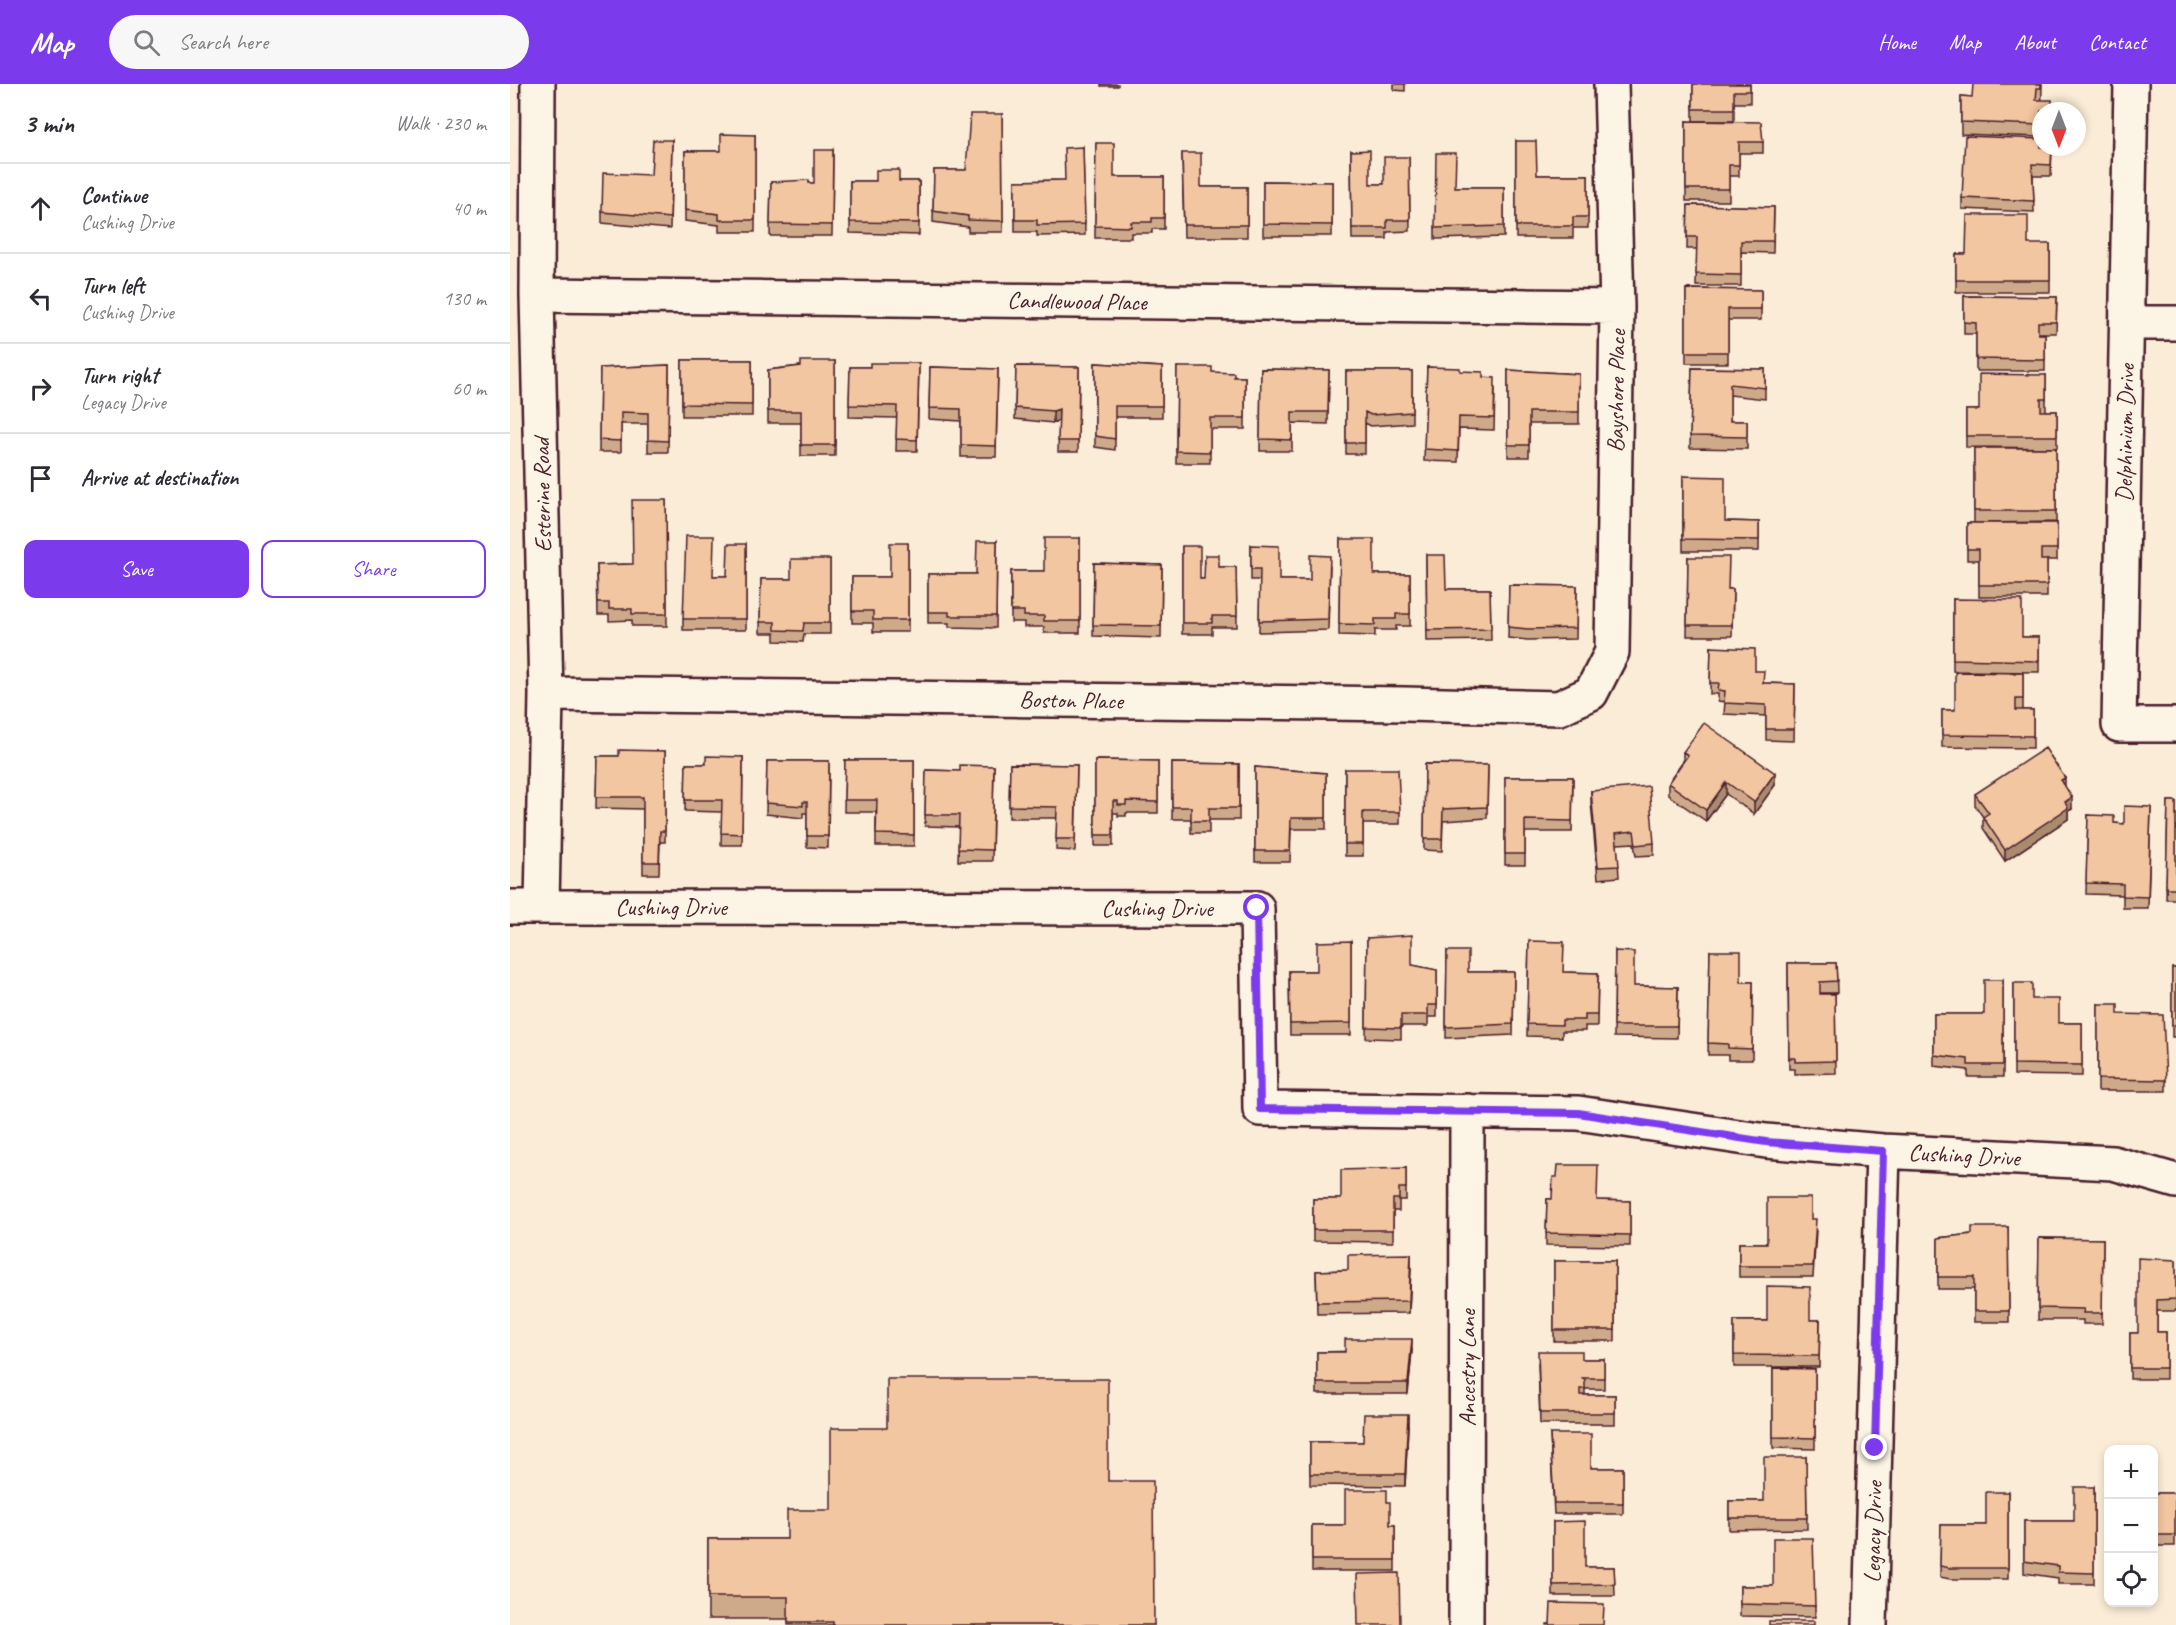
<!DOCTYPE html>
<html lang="en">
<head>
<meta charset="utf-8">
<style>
  :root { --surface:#fff; --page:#f7f7f7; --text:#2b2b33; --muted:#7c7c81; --line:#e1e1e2; --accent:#7c3aed }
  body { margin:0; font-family:Caveat,sans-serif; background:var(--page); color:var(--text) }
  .controls { position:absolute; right:18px; bottom:18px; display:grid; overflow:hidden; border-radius:12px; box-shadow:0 3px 9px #0003 }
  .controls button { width:54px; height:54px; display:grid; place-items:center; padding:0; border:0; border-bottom:2px solid var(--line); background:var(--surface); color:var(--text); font:30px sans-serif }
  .compass { position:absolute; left:1522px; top:18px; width:54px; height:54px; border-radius:50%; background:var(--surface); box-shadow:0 3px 9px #0003; rotate:180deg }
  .stop { position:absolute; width:18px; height:18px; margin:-14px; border:4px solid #7c3aed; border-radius:50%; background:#fff }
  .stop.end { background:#7c3aed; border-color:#fff; box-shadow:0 2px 6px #0008 }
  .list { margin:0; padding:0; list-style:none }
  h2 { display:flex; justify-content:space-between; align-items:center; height:78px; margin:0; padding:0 24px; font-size:26px }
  h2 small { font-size:20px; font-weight:400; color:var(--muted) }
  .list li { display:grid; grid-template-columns:39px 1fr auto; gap:18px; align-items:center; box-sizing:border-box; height:90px; padding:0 24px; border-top:2px solid var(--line) }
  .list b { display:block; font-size:22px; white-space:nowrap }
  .list p { margin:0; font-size:20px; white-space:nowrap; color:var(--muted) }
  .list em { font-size:20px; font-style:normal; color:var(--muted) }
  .actions { display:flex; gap:12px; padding:18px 24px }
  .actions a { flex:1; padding:14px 0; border:2px solid var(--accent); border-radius:12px; text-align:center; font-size:21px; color:var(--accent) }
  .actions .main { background:var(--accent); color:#fff }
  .icon { flex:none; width:33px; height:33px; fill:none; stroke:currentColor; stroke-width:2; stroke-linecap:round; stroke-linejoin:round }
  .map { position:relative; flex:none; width:1666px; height:1541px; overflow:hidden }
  header { display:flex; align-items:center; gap:36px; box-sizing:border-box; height:84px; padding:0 30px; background:var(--accent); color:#fff }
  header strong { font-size:28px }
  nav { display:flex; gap:33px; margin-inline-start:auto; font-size:21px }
  .search { width:420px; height:54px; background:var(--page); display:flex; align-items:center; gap:15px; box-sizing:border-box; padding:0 21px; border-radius:33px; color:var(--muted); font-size:22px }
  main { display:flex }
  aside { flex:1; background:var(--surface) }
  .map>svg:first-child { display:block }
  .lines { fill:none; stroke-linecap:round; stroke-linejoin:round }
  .street-casing { stroke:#4a1f2b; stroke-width:38 }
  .street { stroke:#fcf5e5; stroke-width:33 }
  .wall { fill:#cfaa8a; stroke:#4a1f2b; stroke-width:1.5 }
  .shaded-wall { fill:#a98b70; stroke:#4a1f2b; stroke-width:1.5 }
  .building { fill:#f1c6a0; stroke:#4a1f2b; stroke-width:1.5 }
  .route { stroke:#7c3aed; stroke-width:8 }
  .labels { text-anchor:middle; stroke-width:5; stroke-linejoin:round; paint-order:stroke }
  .street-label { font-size:24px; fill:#4a1f2b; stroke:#fcf5e5 }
</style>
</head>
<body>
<header>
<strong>Map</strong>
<div class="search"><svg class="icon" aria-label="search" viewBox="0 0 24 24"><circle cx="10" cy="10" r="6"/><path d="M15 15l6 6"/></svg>Search here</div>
<nav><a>Home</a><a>Map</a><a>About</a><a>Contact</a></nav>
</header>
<main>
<aside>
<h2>3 min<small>Walk · 230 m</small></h2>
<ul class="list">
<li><svg class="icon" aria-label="ahead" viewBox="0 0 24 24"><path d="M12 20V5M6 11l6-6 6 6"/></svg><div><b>Continue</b><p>Cushing Drive</p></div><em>40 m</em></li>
<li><svg class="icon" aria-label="left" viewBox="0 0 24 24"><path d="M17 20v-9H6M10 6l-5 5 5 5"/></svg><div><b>Turn left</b><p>Cushing Drive</p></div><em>130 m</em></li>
<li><svg class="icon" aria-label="right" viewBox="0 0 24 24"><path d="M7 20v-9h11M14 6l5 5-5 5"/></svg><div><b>Turn right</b><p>Legacy Drive</p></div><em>60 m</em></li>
<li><svg class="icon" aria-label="arrive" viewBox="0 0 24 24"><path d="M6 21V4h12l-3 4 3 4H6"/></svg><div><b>Arrive at destination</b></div></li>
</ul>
<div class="actions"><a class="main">Save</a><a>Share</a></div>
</aside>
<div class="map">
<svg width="1666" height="1541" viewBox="0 0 1666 1541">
  <rect width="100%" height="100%" fill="#faecd7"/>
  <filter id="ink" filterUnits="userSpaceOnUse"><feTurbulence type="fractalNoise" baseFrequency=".0167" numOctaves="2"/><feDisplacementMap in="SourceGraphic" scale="12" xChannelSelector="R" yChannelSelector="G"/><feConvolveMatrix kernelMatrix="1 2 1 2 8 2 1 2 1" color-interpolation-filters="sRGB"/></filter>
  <g filter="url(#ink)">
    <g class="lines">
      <g class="street-casing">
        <path id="street" d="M28 0 27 211 36 610 32 822
          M1621 0 1609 641H1666
          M27 211 1107 223
          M1617 239H1666
          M36 610 895 620 1049 624 1081 609 1102 568 1107 223 1101 0
          M0 823 747 824 750 1025 1068 1029 1256 1057 1373 1067 1603 1079 1666 1097
          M956 1541 957 1027
          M1360 1541 1373 1067"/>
      </g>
      <use href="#street" class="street"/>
    </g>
    <path class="wall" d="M591 0H608V2H591Z
      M884 0H895V7L884 6Z
      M1183 0H1240V19H1224V37H1183Z
      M1532 0 1531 53 1451 50V12L1462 13Z
      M492 30 493 148H458V143L423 138 424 86H456Z
      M1176 37 1253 58V69H1229V92H1219V117H1176Z
      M245 51V148H209V141L175 137V67H211Z
      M162 56 160 145 92 139V128L141 91Z
      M1006 57 1027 91H1078V144H1063V154H1006Z
      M586 59 604 93H654V145H642V149H621V154H585Z
      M573 63 575 151 527 152V148H505V97L555 96Z
      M1542 63 1541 92H1523L1524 128 1452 125V114Z
      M323 66 322 152H260L261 98 304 99Z
      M841 67 860 100H874L899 73 900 147 877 148V155H842Z
      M672 69 691 103H737V153H674Z
      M340 97H409V151L340 149Z
      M753 97 822 98V152H753Z
      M945 103H994V153L925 155V144Z
      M1178 121 1264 123 1263 169 1231 168V202H1186L1187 165H1177Z
      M1540 160V208H1446V170H1456Z
      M1176 205 1251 206V236H1218V279H1176Z
      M1454 212 1547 213 1546 249H1528L1535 250V287H1466V250H1454Z
      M172 276H242V332H172Z
      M325 277V372H291V339H258V286L291 282Z
      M409 279 407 367H386L387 334 339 333 340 283H360Z
      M585 279 652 283V333H605V366L585 363Z
      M159 281 158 368H138V340H111V368H89L90 284Z
      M506 282 569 283 568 368H548L549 336 543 339 505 335Z
      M420 283 488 285 486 373H451V337L419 335Z
      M667 283 702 288 724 293H735V345H700V379H666Z
      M917 283 950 287 973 293 985 305 984 346 949 345 948 378 914 377Z
      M1182 284 1255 285V315L1220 311V337H1237V365L1180 364Z
      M751 285 819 286 818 340 782 339V367H750Z
      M998 286 1069 290V340H1019V373H998Z
      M836 287H902V339L861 342 855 339V370H836Z
      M1536 291V327H1547V364L1456 363V326H1469Z
      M1464 364H1546V438L1464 439Z
      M1173 392 1215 437 1249 438V467H1173Z
      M156 416 157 542H122V536L99 537V531H88L87 481 123 480Z
      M1457 439H1547V476H1537V513H1469V476H1457Z
      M570 454V549H534V543H514V538H501V487H534Z
      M830 455 864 490H900V542H886V546H865V552L829 551Z
      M487 457 486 544 439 543V539H418V490H466Z
      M398 459V548H363V539H342V493H380Z
      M236 460V546H173V535L204 492H217Z
      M741 461 769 496H800L820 483 818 546 749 548 750 496H741Z
      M672 462 690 495H694L709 483H726L727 543H702V550H672Z
      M916 471 936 505H980L981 556 917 557Z
      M1178 473 1218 505H1223L1222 552H1177Z
      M320 475V550H294L293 558 265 557V549H250L251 495H281Z
      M584 479 652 481 651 554 583 552Z
      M999 501 1067 502 1066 555 1018 556 998 554Z
      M1443 515 1512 553H1529V588L1443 587Z
      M1201 563 1245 587 1254 599 1285 600 1284 657 1256 656V632L1214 630 1215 618 1208 617V610H1200Z
      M1513 589V626H1523V664L1432 663V626H1445Z
      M155 667V758H150L149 790H133V725L86 724 87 672H109Z
      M1173 668 1265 701 1244 730 1216 710 1196 737 1158 711V699L1173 678Z
      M233 673 232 761H211L212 728 175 727 176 680H196Z
      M335 676H404V762H366V728H334Z
      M585 676 648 677V729H616V732H608V729H603V762H585Z
      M257 677H319L318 764 297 763V729H293V734L256 730Z
      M662 679 729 680V736H699V749H681V735H662Z
      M500 680 567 681 565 767 546 766 547 734H499Z
      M915 680 978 681 977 734 933 737 932 767 914 766Z
      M484 682 482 777H448L449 743 415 742 416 686 450 687Z
      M745 683 816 689V745H781L780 778H745Z
      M835 685 890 728V740H853V772H835Z
      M995 693H1063L1062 748H1015V781H995Z
      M1555 703 1562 725 1558 727V735L1495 777 1473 744V733L1465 721V710Z
      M1081 707 1144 759V771L1126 772 1124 759 1107 760 1109 793 1088 795 1081 718Z
      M1658 717H1666V815H1656Z
      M1641 723 1638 824H1613V811L1576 810 1578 731 1604 739 1614 740Z
      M857 854 902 881 927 886V933H918V942H891V955L856 954Z
      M841 857V951H780L779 887H807Z
      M1019 857 1053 888 1088 889 1087 942H1075V947H1052V953L1017 952Z
      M937 867 958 888H1004L1003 951 936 954Z
      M1105 867 1124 902 1168 903 1167 954 1104 953Z
      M1200 867 1231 898H1243L1242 976H1218V971H1198Z
      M1278 879H1326L1327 909H1310V910H1325L1326 989 1285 990V985H1279Z
      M1662 884H1666V953H1662Z
      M1493 896V993H1458V986L1424 982V930H1474Z
      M1504 899 1549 939H1572V992L1504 991Z
      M1588 920 1608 930 1656 996V1007H1588Z
      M896 1084V1116H889V1127H883V1158L803 1157V1115H831Z
      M1037 1115 1120 1117V1162L1036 1161Z
      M1498 1143 1499 1238H1464V1205H1428V1154L1462 1150Z
      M1306 1147 1303 1193H1229V1159H1257Z
      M1529 1154 1593 1155 1592 1240H1573V1236H1528Z
      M1666 1176V1227H1647V1248H1656V1295H1620V1249H1628Z
      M1044 1177H1105V1257H1044Z
      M901 1182 899 1229 807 1230 806 1187 838 1186Z
      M1310 1236 1309 1283H1224V1237Z
      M902 1266 898 1310H807V1268Z
      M1072 1275H1094V1305H1075V1311H1105V1340H1030L1028 1279Z
      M1263 1284 1305 1285V1365L1263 1364Z
      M898 1342 895 1402 800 1401V1358H853Z
      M1040 1350 1081 1384H1113V1430H1044Z
      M1296 1373 1297 1445 1219 1446V1417H1254Z
      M598 1397 644 1541H278V1535H198V1455H277L321 1426Z
      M1584 1403V1500H1548V1494L1514 1489V1437H1564Z
      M1498 1408V1495H1440L1430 1493 1431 1441H1476Z
      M1644 1409H1665V1462H1644Z
      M877 1418 880 1441H885V1487H802V1441H835Z
      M1043 1438 1075 1483H1104L1105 1512H1043Z
      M1230 1502H1263L1305 1522V1533L1230 1532Z"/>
    <path class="shaded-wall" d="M549 325V336L543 339V327Z
      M1265 689V701L1244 730V718Z
      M1555 694V705L1551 696Z
      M1216 698V710L1196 737V726Z
      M1562 713V725L1558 727V735L1495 777V766Z
      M901 1170V1182L899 1229V1217Z
      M902 1255V1266L898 1310V1299Z
      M898 1330V1342L895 1402V1390Z"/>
    <path class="building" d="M1183 0H1240V7H1224V25H1183Z
      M1463 0H1531V4H1527L1526 16H1542V27H1531V41L1451 38V12L1462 13Z
      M460 30H492L493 137 458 136V132L423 127 424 86H456Z
      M1176 37 1251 38 1253 58H1229V81H1219V105H1176Z
      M211 50 245 51V136H209V130L175 126V67H211Z
      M1455 52 1531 55V63H1542L1541 81 1522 80 1524 117 1452 114Z
      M143 56H162L160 134 92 128 93 89 141 91Z
      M1006 57H1026L1027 91H1078V133H1063V142H1006Z
      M586 59H604V93H654V134H642V138H621V143L585 142Z
      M573 63 575 140 527 141V136H505V97L555 96 554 64Z
      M304 66H323L322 141 260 140 261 98 299 96V99H304Z
      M860 66V100H874V73H899L900 136H877V144H842L841 67Z
      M672 69H691V103H737V141H674Z
      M926 69H946L945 103H994V142L925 144Z
      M366 86H389V97H409V139L340 138V97H366Z
      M753 97 822 98V141L753 140Z
      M1178 121 1264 123 1263 157H1231V191L1186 190 1187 153H1177Z
      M1457 131H1518V160H1540V196H1446V170H1456Z
      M1176 205 1251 206V225H1218V268H1176Z
      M1454 212 1547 213 1546 238H1528V250H1535V276L1466 275V239L1454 238Z
      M172 276H242V321L172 320Z
      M291 277H325V361H291V327H258V286L291 282Z
      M360 279H409L407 356 386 355 387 322 339 321 340 283H360Z
      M585 279 652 283V322H605V355L585 352Z
      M159 281 158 357 138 356V329L111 328V357L89 356 90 284Z
      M506 282 569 283 568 357H548L549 325 543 327 505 324Z
      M420 283 488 285 486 362 451 361V325L419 324Z
      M667 283H702V288L724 289V293H735V334H700V368L666 367Z
      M917 283 950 284V287L973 288V293L985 294 984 334 949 333 948 367 914 365Z
      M1182 284 1255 285V304L1220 300V337H1237V353L1180 352Z
      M751 285 819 286 818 328H782V356L750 355Z
      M998 286 1069 290V328H1019V361H998Z
      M836 287H902V328L861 331 855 328V359H836Z
      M1469 290 1536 291V315H1531V327H1547V352H1456V326H1469Z
      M1464 364H1546V427H1464Z
      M1173 392 1215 393V437L1249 438V456L1173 455Z
      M122 416H156L157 530H122V525H99V519H88L87 481 123 480Z
      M1457 439H1547V465H1531V476H1537V501H1469V465H1457Z
      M176 452H204L203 492H217L218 460H236V535H173Z
      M534 454H570V537H534V532H514V527H501V487H534Z
      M830 455H864V490H900V530H886V535H865V541L829 540Z
      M467 457H487L486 532H439V528H418V490H466Z
      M380 459H398V536H363V527H342V493H380Z
      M741 461 769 462V496H800V471L820 472 818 535 749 537 750 485H741Z
      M672 462H690V495H694L695 471H709V483H726L727 532H702V539H672Z
      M916 471H935L936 505H980L981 545 917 546Z
      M1178 473H1219L1218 505H1223L1222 541H1177Z
      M281 475H320V539H294L293 547 265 546V538H250L251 495H281Z
      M584 479 652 481 651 542 583 541Z
      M999 501 1067 502 1066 544 1018 545 998 543Z
      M1443 515 1512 516V553H1529V577L1443 575Z
      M1201 563 1245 565V587H1254L1253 599 1285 600 1284 645H1256V621L1214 619 1215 607 1208 606 1209 599H1200Z
      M1445 588 1513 589V615H1506V626H1523V652L1432 651V626H1445Z
      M1194 639 1265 689 1244 718 1216 698 1196 726 1158 699 1178 671 1173 668Z
      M1535 664 1555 694 1551 696 1562 713 1555 718 1558 724 1495 766 1473 733 1479 729 1465 710Z
      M109 666 155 667V747H150L149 778H133V713H86L87 672H109Z
      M196 672 233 673 232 750 211 749 212 716H175L176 680H196Z
      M335 676H404V751L366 750 367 716H334Z
      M585 676 648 677V718L616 717V721H608V717H603V751H585Z
      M257 677H319L318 752H297V718H293V722L256 719Z
      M662 679 729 680V724H699V737H681V723H662Z
      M500 680 567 681 565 755H546L547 723 499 722Z
      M915 680 978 681 977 723 933 725 932 755H914Z
      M450 681 484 682 482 766 448 765 449 731H415L416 686 450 687Z
      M745 683 816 689V734H781L780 767H745Z
      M835 685H888L890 728H853V760H835Z
      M995 693H1063L1062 737 1015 736V770H995Z
      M1139 702 1144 759 1126 761 1124 747 1106 749 1109 782 1088 783 1081 707Z
      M1658 717H1666V804H1656Z
      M1614 722 1641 723 1638 813 1613 812V800L1576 799 1578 731 1604 732V739L1614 740Z
      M902 851V881L927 886V921H918V931H891V944L856 943 857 854Z
      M841 857V939L780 940 779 887H807V858Z
      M1019 857 1054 858 1053 888 1088 889 1087 931H1075V936H1052V941L1017 940Z
      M937 867H958V888H1004L1003 940 936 943Z
      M1105 867 1124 868V902L1168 903 1167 942H1104Z
      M1200 867H1231V898H1243L1242 965 1218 964V960L1198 959Z
      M1278 879H1326L1327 897 1310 898V910H1325L1326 977 1285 978V974H1279Z
      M1662 884H1666V941H1662Z
      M1474 896H1493V981H1458V975L1424 971V930H1474Z
      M1504 899H1522V915H1549V939H1572V981L1504 980Z
      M1588 920H1608V930L1653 931 1656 996 1588 995Z
      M1048 1081H1088L1087 1116 1120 1117V1151L1036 1149 1037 1115H1042L1043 1093H1047Z
      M896 1084V1104H889V1115H883V1146H803V1115H831V1086Z
      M1257 1114H1301V1135H1306L1303 1182H1229V1159H1257Z
      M1462 1143H1498L1499 1227H1464V1193H1428V1154L1462 1150Z
      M1529 1154 1593 1155 1592 1229H1573L1574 1225 1528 1224Z
      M901 1170 899 1217 807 1218 806 1187 838 1186V1171Z
      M1628 1174 1666 1176V1215L1647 1216V1248H1656V1284H1620V1249H1628Z
      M1044 1177H1105V1246H1044Z
      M1257 1202 1300 1203V1236H1310L1309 1272 1224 1271V1237H1257Z
      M835 1255H902L898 1299H807V1268H835Z
      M1028 1267H1072V1275H1094V1294H1071L1075 1296V1305H1070V1311H1105V1329H1030Z
      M1263 1284 1305 1285V1354L1263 1353Z
      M377 1295H598V1397H643L644 1541H323V1538H278V1513H198V1455H277V1426H321V1344H377Z
      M854 1330H898L895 1390H800V1358H853Z
      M1040 1350H1081V1384H1113V1419H1044Z
      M1254 1373H1296L1297 1434H1219V1417H1254Z
      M1564 1403H1584V1489L1548 1488V1482L1514 1477V1437H1564Z
      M835 1406H877V1418H880V1441H885V1476H802V1441H835Z
      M1476 1408H1498V1484H1440L1430 1482 1431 1441H1476Z
      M1598 1409H1599V1451H1598Z
      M1644 1409H1665V1451H1644Z
      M1075 1437V1483H1104L1105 1500 1043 1501V1438Z
      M1263 1454H1303L1305 1522 1230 1520V1502H1263Z
      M889 1489 890 1541H848L847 1490Z
      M1041 1519 1094 1520 1093 1541H1037V1540H1040Z
      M1259 1537H1304V1541H1259Z"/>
  </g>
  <g class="lines" filter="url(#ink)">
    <path class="route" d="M747 824 750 1025 1068 1029 1256 1058 1373 1067 1365 1364"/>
  </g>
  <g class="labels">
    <g class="street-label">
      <text transform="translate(567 217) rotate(1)" y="8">Candlewood Place</text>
      <text transform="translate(1106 307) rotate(-89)" y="8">Bayshore Place</text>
      <text transform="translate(1615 349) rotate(-89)" y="8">Delphinium Drive</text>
      <text transform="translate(32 411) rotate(-91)" y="8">Esterine Road</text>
      <text transform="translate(561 616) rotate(1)" y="8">Boston Place</text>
      <text x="161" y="831">Cushing Drive</text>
      <text x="647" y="832">Cushing Drive</text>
      <text transform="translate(1454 1071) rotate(3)" y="8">Cushing Drive</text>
      <text transform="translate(957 1284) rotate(-90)" y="8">Ancestry Lane</text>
      <text transform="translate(1363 1448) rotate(-89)" y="8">Legacy Drive</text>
    </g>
  </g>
</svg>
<div class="controls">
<button>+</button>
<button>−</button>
<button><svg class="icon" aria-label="locate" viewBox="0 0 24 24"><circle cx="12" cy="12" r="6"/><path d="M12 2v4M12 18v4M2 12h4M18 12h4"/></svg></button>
</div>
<svg class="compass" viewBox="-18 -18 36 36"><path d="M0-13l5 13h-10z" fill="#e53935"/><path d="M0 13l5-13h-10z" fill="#7c7c81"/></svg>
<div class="stop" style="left:747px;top:824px"></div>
<div class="stop end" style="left:1365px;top:1364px"></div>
</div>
</main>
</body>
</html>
